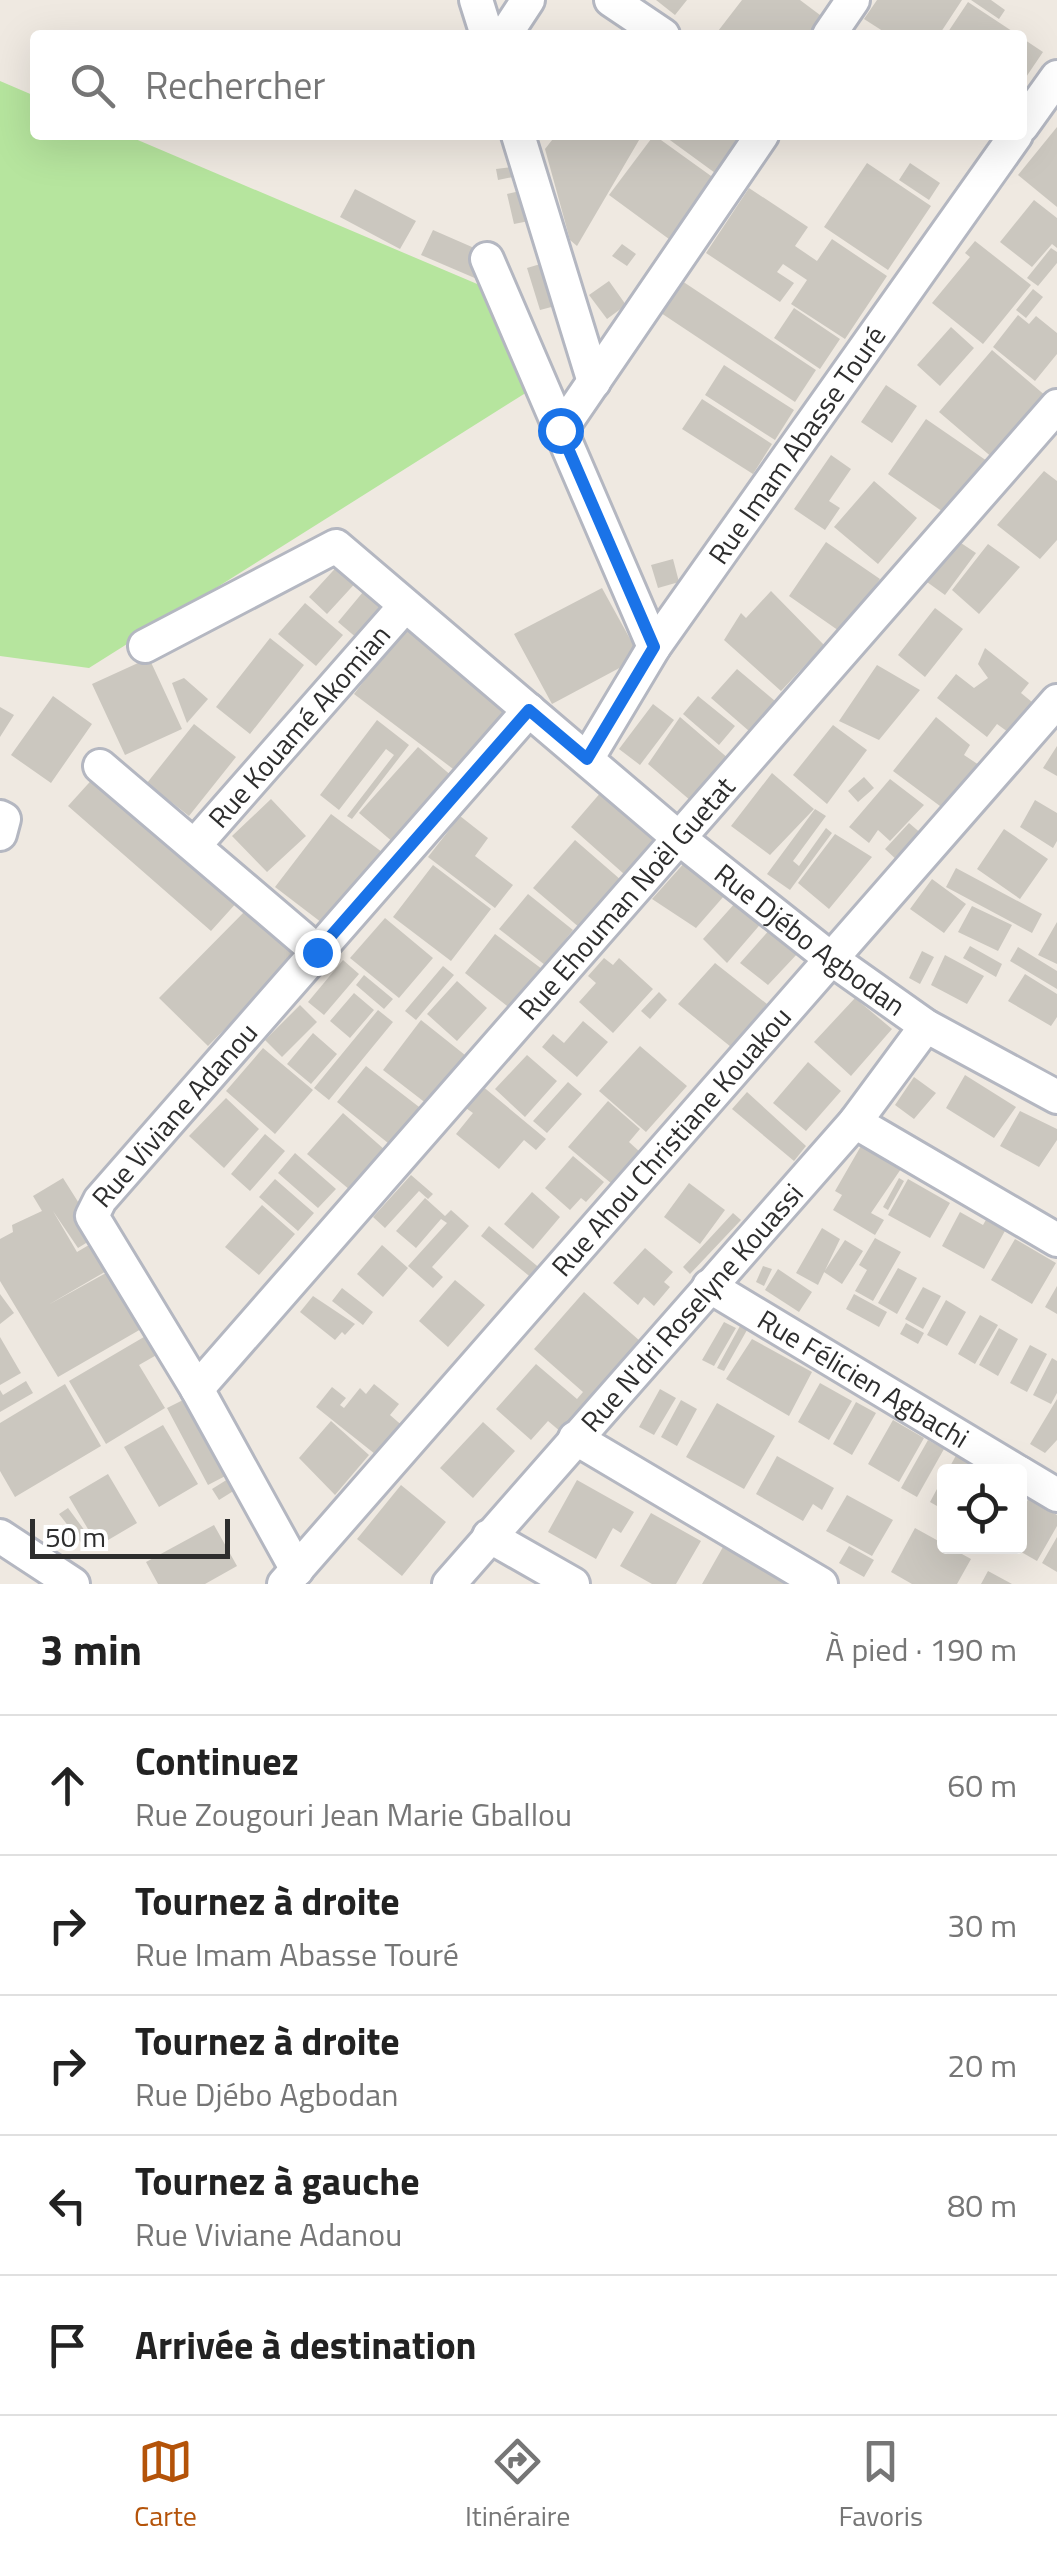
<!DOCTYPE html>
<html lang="fr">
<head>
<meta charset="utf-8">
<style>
  :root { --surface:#fff; --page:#f2f2f2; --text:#222; --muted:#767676; --line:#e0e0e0; --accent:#b45309 }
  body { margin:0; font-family:"Titillium Web",sans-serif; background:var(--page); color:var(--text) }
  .controls { position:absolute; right:30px; bottom:30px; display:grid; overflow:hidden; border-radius:10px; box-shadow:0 10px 40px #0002 }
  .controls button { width:90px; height:90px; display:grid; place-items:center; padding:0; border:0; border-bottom:2px solid var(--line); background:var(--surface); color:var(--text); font:50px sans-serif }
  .scale { position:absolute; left:30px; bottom:25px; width:200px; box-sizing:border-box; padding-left:10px; border:5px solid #2e2e2e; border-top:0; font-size:28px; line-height:35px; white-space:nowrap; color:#2e2e2e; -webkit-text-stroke:8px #fff; paint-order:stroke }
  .stop { position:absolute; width:30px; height:30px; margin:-22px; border:8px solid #1a73e8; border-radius:50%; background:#fff }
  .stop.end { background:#1a73e8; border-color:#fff; box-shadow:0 2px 10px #0008 }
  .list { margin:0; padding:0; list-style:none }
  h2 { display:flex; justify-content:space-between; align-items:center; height:130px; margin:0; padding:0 40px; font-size:42px }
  h2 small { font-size:32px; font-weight:400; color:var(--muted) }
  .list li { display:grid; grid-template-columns:65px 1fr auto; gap:30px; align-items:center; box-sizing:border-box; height:140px; padding:0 40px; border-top:2px solid var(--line) }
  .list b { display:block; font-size:38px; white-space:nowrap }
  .list p { margin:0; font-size:32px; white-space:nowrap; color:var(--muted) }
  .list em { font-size:32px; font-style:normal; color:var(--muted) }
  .icon { flex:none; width:55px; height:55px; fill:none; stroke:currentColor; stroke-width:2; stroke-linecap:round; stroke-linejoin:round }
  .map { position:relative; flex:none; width:1057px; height:1584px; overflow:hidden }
  .search { position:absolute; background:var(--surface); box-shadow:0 10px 40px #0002; left:30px; right:30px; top:30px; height:110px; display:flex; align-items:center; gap:25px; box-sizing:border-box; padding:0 35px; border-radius:10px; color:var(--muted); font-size:38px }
  .sheet { height:830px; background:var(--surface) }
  nav { display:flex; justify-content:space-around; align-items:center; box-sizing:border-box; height:140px; border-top:2px solid var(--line); background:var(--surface); font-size:28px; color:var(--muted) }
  nav a { display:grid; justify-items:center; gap:5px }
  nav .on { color:var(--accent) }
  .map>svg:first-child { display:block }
  .green { fill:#b6e59e }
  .building { fill:#cbc7bf }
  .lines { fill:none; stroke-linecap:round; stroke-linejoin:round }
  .minor-casing { stroke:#b4b7c1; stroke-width:38 }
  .minor { stroke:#fff; stroke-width:32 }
  .route { stroke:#1a73e8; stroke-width:12 }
  .labels { text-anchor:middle; stroke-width:9; stroke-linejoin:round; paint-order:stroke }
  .street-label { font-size:28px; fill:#2e2e2e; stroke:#fff }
</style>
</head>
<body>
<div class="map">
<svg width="1057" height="1584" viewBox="0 0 1057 1584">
  <rect width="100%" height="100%" fill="#efe9e1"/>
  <path class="green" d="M0 81 35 96V135H126L489 289 532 389 89 668 0 656Z"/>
  <path class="building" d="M656 0H687L675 15Z
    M742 0H800L824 18 812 35H715Z
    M877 0H962L939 35H889L864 19Z
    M971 0H991L1005 10 999 19Z
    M968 2 1018 35H946Z
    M1022 38 1043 52 1022 83Z
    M1057 127V207L1018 175Z
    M556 135H642L577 246 570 240 545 149Z
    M654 135 718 181 673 242 609 195Z
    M663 135H753L722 178Z
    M867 163 931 206 888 270 824 227Z
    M910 163 940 183 929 200 899 180Z
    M511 167 513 177 498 180 496 169Z
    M533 188 539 219 514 224 507 194Z
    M749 188 808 227 795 246 817 261 832 239 887 276 845 339 791 304 807 280 783 264 777 272 794 283 780 302 706 253Z
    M355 189 416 221 400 249 340 217Z
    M1034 200 1057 218V248L1052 244 1032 267 1000 242Z
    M433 230 488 254 477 279 421 255Z
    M975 241 1031 285 983 344 932 303 970 257 965 253Z
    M622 244 636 254 627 266 612 256Z
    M1051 248 1057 252V263L1038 286 1027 278Z
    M547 262 559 305 540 310 527 268Z
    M609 281 626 305 607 319 589 295Z
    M682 281 816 370 795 402 661 313Z
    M1033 289 1043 297 1026 318 1016 310Z
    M794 308 840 339 820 369 774 338Z
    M1018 315 1029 324 1036 316 1057 333V354L1035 381 993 347Z
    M951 327 974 348 940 386 917 365Z
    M992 350 1047 397 994 459 939 412Z
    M724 365 794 410 775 440 705 395Z
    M886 385 917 406 892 443 861 422Z
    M702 399 772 444 753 474 682 429Z
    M926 419 987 461 949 516 888 474Z
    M831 455 851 469 829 501 840 508 825 530 794 509Z
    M1044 471 1057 481V540L1040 559 997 525Z
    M874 481 917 518 878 564 834 527Z
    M958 541 976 553 945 595 927 582Z
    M826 542 880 579 842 633 789 596Z
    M988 544 1020 567 979 614 952 590Z
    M673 559 679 582 658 588 651 565Z
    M342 561 360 578 327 614 309 597Z
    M368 586 389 603 358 639 338 622Z
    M602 588 640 657 552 704 514 634Z
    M771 591 824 645 781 691 724 640 741 613 746 618Z
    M305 603 343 635 316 666 278 634Z
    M935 608 963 629 925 677 898 655Z
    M405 626 517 710 465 778 354 694Z
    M270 638 304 665 250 734 216 707Z
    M985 648 1029 683 1021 693 1032 702 1008 732 997 724 987 737 937 698 956 674 974 688 988 678 978 664Z
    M149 658 182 729 125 755 92 684Z
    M877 665 920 690 879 740 839 721Z
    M737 669 775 701 749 731 711 698Z
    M184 678 208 699 187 723 172 683Z
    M53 696 92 724 51 783 11 755Z
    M698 696 735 726 719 745 683 714Z
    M653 704 674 720 640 765 619 749Z
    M0 707 14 715 0 737Z
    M680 717 729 759 691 801 648 764Z
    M936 717 970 745 964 755 982 767 944 809 893 771Z
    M377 720 409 745 352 819 347 816 394 755 386 749 339 810 320 795Z
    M194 724 236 757 189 816 147 783Z
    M833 725 867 750 827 804 793 775Z
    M1057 746V776L1043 768Z
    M418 747 453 777 394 843 359 813Z
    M772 773 814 809 770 855 731 826Z
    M97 774 239 900 211 931 68 806Z
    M864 777 874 788 858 802 848 791Z
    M890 779 924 805 890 841 878 830 869 843 849 827Z
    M608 784 662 832 624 874 571 827Z
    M271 799 306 836 267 872 232 836Z
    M1035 800 1057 813V841L1053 848 1020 827Z
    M815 809 826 816 793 861 799 866 826 828 832 833 790 890 767 874Z
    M331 814 386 855 330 929 275 887Z
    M460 816 488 838 475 856 513 885 495 908 428 857Z
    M909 823 923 835 898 861 885 849Z
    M1004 829 1048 859 1020 899 977 869Z
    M835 834 872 857 829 909 798 883Z
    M575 840 621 880 580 928 533 888Z
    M686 861 724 896 696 928 652 899Z
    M433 865 491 909 451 961 393 917Z
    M956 868 1042 914 1032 933 946 887Z
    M932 879 966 904 944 933 910 909Z
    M528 894 573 930 545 965 499 929Z
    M736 902 764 920 727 963 703 939Z
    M251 905 300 953 208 1046 159 998Z
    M972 906 1012 925 998 951 958 932Z
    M385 918 433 958 399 998 350 958Z
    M1057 922V964L1038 955Z
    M772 927 799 952 768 985 740 963Z
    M495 934 542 969 511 1009 465 973Z
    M970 946 1002 964 996 977 963 958Z
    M1018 947 1057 971V989L1010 961Z
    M922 951 934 957 920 984 909 978Z
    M945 955 984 976 967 1004 931 985Z
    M604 958 613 965 619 958 653 989 613 1033 579 1002 596 983 588 976Z
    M343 960 359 974 324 1015 308 1002Z
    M715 963 767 1004 731 1047 678 1004Z
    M443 966 454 975 416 1020 405 1011Z
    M1025 974 1057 994V1017L1051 1026 1008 1001Z
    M364 975 393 999 384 1009 356 985Z
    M457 981 487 1008 457 1041 427 1014Z
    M659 992 667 1000 650 1019 641 1011Z
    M354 993 374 1010 350 1038 330 1021Z
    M855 998 892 1029 851 1076 814 1042Z
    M300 1005 317 1022 282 1057 265 1040Z
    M378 1010 393 1022 329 1100 314 1088Z
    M421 1020 465 1055 427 1104 383 1070Z
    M583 1021 608 1042 577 1077 542 1047 553 1034 564 1043Z
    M313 1033 337 1054 311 1084 287 1064Z
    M640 1046 687 1086 646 1132 599 1091Z
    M263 1048 313 1090 275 1134 226 1091Z
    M527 1055 557 1081 525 1117 495 1089Z
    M808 1062 841 1091 806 1131 773 1103Z
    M366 1066 423 1110 393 1147 337 1102Z
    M965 1075 1016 1107 994 1138 946 1108Z
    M914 1077 936 1093 914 1119 895 1105Z
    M568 1082 582 1094 547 1133 533 1121Z
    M481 1085 546 1139 536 1150 524 1140 499 1169 456 1134 473 1113 463 1106Z
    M747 1092 806 1146 794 1161 732 1109Z
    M226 1098 259 1129 224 1168 189 1136Z
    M608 1101 640 1129 629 1142 640 1152 612 1184 568 1147Z
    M1020 1111 1057 1129V1140L1039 1167 1000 1146Z
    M343 1113 385 1150 350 1190 307 1154Z
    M265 1134 285 1151 250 1191 231 1174Z
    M865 1139 905 1163 871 1213 884 1220 875 1235 833 1210 842 1195 835 1191Z
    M295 1153 336 1189 318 1208 278 1173Z
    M573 1156 604 1182 586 1202 581 1198 570 1210 545 1188Z
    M411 1175 433 1194 428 1199 419 1191 385 1228 373 1217Z
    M63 1178 99 1235 78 1248 53 1211 77 1252 99 1239 115 1266 48 1305 115 1268 148 1325 58 1377 0 1281V1239L13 1232 12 1225 42 1211 33 1196Z
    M899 1178 904 1181 888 1210 883 1207Z
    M275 1179 314 1213 298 1231 259 1197Z
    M908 1179 950 1203 930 1238 888 1215Z
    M689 1183 725 1210 700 1244 664 1217Z
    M532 1192 560 1217 533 1249 504 1224Z
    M425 1198 445 1216 451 1210 469 1226 432 1267 443 1277 433 1288 408 1266 447 1223 441 1219 416 1248 396 1231Z
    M262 1205 295 1234 259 1275 225 1247Z
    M960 1212 983 1225 987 1218 1006 1229 984 1269 942 1246Z
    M733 1213 741 1220 690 1274 683 1267Z
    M489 1226 542 1270 534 1280 481 1236Z
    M822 1228 840 1239 818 1285 796 1273Z
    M875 1238 901 1252 873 1301 855 1291 867 1270 859 1265Z
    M1015 1239 1056 1263 1032 1304 991 1280Z
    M845 1240 863 1251 842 1284 824 1272Z
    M382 1245 408 1268 383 1297 357 1274Z
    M645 1248 673 1272 664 1282 670 1287 654 1306 644 1297 638 1305 613 1283Z
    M763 1266 772 1269 764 1286 756 1282Z
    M898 1268 917 1278 897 1314 878 1303Z
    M778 1269 812 1292 799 1312 765 1290Z
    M455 1280 485 1305 448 1347 419 1321Z
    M1057 1286V1314L1045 1307Z
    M923 1287 941 1296 923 1329 905 1319Z
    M342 1288 373 1312 363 1325 332 1301Z
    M584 1292 640 1341 561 1432 548 1421 531 1440 496 1409 536 1364 577 1399 583 1392 534 1349Z
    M0 1294 14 1313 0 1324Z
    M854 1294 887 1312 879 1327 846 1309Z
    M313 1296 355 1324 345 1335 342 1332 335 1340 300 1312Z
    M946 1300 966 1312 947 1346 927 1335Z
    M980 1315 998 1325 975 1364 958 1354Z
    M724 1322 736 1328 714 1366 702 1360Z
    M906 1323 924 1333 918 1344 900 1334Z
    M740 1326 747 1330 724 1371 717 1368Z
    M999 1328 1018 1339 998 1376 979 1365Z
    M149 1334 160 1353 139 1365 165 1408 106 1444 69 1381Z
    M0 1337 21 1373 0 1385Z
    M752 1339 812 1372 789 1416 726 1379Z
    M1030 1345 1047 1354 1027 1392 1010 1383Z
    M1052 1358 1057 1361V1393L1051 1404 1033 1395Z
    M26 1381 33 1393 0 1412V1390L3 1395Z
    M820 1383 852 1401 829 1440 798 1422Z
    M65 1384 101 1446 15 1497 0 1471V1423Z
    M374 1384 399 1404 390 1415 405 1428 380 1458 316 1407 332 1387 346 1398 340 1405 344 1408 360 1388 366 1394Z
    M660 1389 676 1398 654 1435 639 1427Z
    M193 1395 233 1472 208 1485 167 1408Z
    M1057 1399V1440L1045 1453 1030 1444Z
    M681 1400 697 1409 677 1446 661 1437Z
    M856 1402 876 1413 852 1455 833 1444Z
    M717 1403 775 1436 744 1489 686 1457Z
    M893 1420 924 1438 899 1482 868 1464Z
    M331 1421 369 1455 335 1495 299 1458Z
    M483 1422 515 1451 473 1498 440 1468Z
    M163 1425 198 1484 159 1507 124 1447Z
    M928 1440 944 1449 917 1497 901 1488Z
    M960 1448 1001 1472H947Z
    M777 1456 834 1488 822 1510 813 1504 803 1521 756 1494Z
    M108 1474 137 1523 98 1546 69 1497Z
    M944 1476V1510L930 1502Z
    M228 1479 235 1490 219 1500 212 1489Z
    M577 1480 634 1512 621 1533 613 1528 596 1559 548 1532Z
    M401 1485 446 1522 402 1576 357 1539Z
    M1034 1489 1049 1497 1043 1507 1057 1515V1526L1037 1561 1011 1546H1020V1514Z
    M847 1495 893 1520 872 1556 826 1531Z
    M68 1508 91 1539 83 1545 59 1514Z
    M651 1513 701 1541 676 1584H652L620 1566Z
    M214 1525 237 1566 205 1584H158L146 1562Z
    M915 1528 971 1559 957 1584H912L891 1572Z
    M1057 1537V1572L1042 1563Z
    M849 1546 874 1560 864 1577 839 1563Z
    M723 1547 789 1584H702Z
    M988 1571 1012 1584H981Z"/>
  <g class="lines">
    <g class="minor-casing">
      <g id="minor">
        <path d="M476 0 487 35"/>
        <path d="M611 0 663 35"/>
        <path d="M505 35 528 0"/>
        <path d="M829 35 853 0"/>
        <path d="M1022 126 1057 77"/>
        <path d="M518 135 594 382"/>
        <path d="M487 259 654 647"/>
        <path d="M560 431 762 135"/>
        <path id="s1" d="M145 646 336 546 680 839 830 958 926 1026 1057 1097"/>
        <path id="s2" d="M587 759 654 647 1016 135"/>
        <path d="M100 766 317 951"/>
        <path d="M0 817 4 819 0 834"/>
        <path id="s3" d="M195 845 404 607"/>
        <path d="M855 1122 1057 1240"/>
        <path id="s4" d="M709 1286 1018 1472"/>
        <path id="s5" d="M197 1389 1057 406"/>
        <path d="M575 1438 821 1584"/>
        <path d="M1020 1473 1057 1495"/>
        <path d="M0 1536 73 1584"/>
        <path d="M489 1536 573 1584"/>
        <path id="s6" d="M297 1570 197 1389 92 1216 100 1200 529 710"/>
        <path id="s7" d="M284 1584 1057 701"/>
        <path id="s8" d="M449 1584 855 1122 926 1026"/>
      </g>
    </g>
    <use href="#minor" class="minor"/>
  </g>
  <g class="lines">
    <path class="route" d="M317 952 529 710 587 759 654 647 560 430"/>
  </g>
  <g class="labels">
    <g class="street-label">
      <text dy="10" stroke="none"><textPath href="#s2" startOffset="378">Rue Imam Abasse Touré</textPath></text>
      <text dy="10" stroke="none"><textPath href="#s3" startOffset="158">Rue Kouamé Akomian</textPath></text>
      <text dy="10" stroke="none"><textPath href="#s5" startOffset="652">Rue Ehouman Noël Guetat</textPath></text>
      <text dy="10" stroke="none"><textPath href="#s1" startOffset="832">Rue Djébo Agbodan</textPath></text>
      <text dy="10" stroke="none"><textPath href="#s6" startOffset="540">Rue Viviane Adanou</textPath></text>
      <text dy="10" stroke="none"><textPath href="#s7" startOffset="588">Rue Ahou Christiane Kouakou</textPath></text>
      <text dy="10" stroke="none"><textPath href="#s8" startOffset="368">Rue N'dri Roselyne Kouassi</textPath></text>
      <text dy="10" stroke="none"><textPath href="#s4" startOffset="180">Rue Félicien Agbachi</textPath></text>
    </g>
  </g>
</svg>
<div class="controls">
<button><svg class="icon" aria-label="locate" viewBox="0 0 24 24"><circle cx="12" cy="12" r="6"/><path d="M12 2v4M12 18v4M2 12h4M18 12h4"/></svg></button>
</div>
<div class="scale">50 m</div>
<div class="stop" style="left:560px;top:430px"></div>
<div class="stop end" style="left:317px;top:952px"></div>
<div class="search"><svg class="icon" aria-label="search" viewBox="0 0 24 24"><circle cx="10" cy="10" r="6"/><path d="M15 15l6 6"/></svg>Rechercher</div>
</div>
<section class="sheet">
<h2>3 min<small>À pied · 190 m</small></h2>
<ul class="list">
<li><svg class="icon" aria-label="ahead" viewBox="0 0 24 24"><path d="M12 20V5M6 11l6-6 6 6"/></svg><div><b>Continuez</b><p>Rue Zougouri Jean Marie Gballou</p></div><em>60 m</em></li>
<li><svg class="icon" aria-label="right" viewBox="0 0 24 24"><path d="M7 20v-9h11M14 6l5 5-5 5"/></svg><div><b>Tournez à droite</b><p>Rue Imam Abasse Touré</p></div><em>30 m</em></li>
<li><svg class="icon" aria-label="right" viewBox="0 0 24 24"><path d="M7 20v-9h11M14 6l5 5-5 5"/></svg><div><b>Tournez à droite</b><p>Rue Djébo Agbodan</p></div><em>20 m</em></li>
<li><svg class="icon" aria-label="left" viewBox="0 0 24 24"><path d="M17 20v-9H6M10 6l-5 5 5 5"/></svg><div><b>Tournez à gauche</b><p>Rue Viviane Adanou</p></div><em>80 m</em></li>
<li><svg class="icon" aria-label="arrive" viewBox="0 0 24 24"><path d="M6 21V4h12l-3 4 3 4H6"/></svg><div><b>Arrivée à destination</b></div></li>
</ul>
</section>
<nav>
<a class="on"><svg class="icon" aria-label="map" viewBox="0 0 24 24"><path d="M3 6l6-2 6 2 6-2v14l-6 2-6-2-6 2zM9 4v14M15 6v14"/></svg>Carte</a>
<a><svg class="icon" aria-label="directions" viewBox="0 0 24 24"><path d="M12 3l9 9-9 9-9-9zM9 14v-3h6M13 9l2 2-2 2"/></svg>Itinéraire</a>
<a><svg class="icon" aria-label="saved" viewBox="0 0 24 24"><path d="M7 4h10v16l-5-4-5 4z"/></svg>Favoris</a>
</nav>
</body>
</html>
